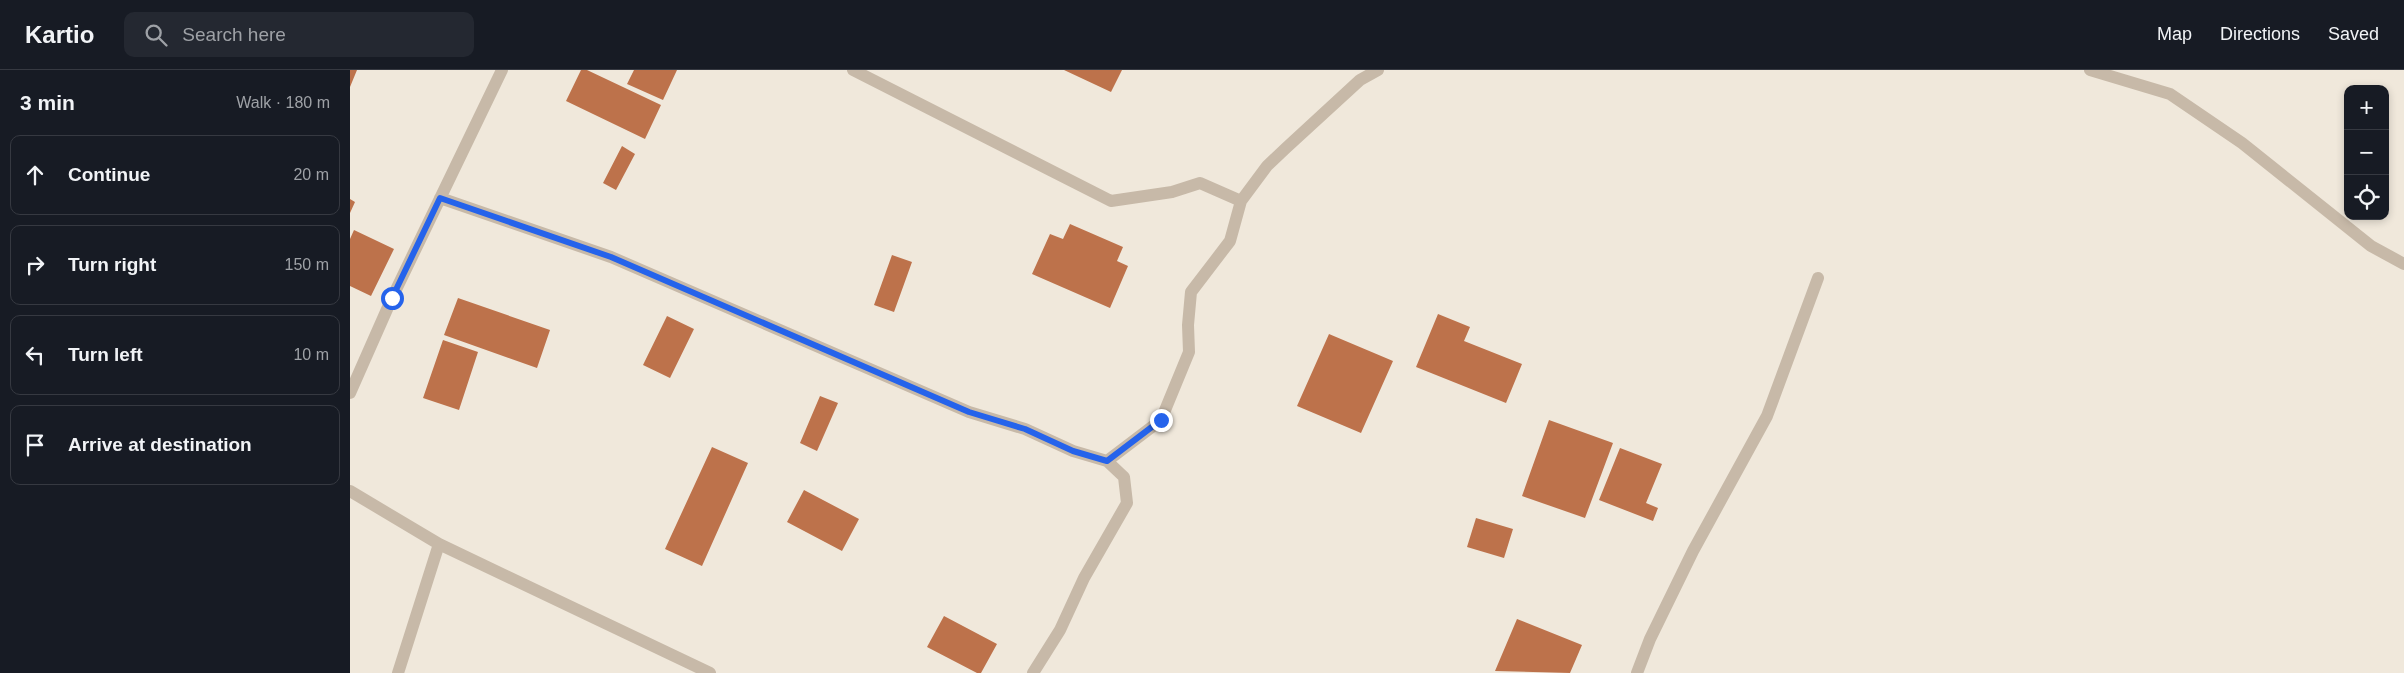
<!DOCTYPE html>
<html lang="en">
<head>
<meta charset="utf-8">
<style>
  :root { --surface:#171b24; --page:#242831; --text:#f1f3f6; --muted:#9ea1a6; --line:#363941 }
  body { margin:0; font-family:Arial,sans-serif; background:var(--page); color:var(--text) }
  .controls { position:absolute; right:15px; top:15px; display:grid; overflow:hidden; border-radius:10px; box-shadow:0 2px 8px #0003 }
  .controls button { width:45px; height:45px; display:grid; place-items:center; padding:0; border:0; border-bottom:1px solid var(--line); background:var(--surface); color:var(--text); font:25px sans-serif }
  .stop { position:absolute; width:15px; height:15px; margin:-11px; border:4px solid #2563eb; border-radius:50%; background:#fff }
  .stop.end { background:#2563eb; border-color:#fff; box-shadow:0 1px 5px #0008 }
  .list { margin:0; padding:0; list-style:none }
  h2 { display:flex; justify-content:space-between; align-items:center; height:65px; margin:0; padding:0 20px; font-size:21px }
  h2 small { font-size:16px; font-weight:400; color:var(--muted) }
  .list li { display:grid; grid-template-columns:32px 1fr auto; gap:15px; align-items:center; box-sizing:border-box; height:80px; margin:0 10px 10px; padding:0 10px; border:1px solid var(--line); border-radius:10px }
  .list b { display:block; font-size:19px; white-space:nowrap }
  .list em { font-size:16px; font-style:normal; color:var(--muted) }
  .icon { flex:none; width:28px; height:28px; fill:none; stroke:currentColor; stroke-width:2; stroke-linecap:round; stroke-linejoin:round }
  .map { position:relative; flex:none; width:2054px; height:603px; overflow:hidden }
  header { display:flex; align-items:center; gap:30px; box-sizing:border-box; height:70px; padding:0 25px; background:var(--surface); border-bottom:1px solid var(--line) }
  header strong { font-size:24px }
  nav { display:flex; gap:28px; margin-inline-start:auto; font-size:18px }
  .search { width:350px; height:45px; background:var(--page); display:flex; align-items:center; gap:12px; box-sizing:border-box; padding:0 18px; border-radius:10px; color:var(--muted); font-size:19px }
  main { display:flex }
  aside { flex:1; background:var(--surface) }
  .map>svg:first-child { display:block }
  .building { fill:#bd724b }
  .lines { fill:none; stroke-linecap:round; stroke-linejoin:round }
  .minor { stroke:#c7b9a8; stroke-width:12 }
  .route { stroke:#2563eb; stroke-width:6 }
</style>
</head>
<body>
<header>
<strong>Kartio</strong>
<div class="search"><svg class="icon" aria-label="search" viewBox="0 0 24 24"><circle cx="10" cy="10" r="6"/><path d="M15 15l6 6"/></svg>Search here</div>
<nav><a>Map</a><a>Directions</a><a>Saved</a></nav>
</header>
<main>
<aside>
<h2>3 min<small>Walk · 180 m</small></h2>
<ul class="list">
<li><svg class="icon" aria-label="ahead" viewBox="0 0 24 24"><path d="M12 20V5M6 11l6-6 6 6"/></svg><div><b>Continue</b></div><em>20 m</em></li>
<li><svg class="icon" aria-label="right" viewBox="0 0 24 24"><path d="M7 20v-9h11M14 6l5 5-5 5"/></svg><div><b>Turn right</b></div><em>150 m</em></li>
<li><svg class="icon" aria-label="left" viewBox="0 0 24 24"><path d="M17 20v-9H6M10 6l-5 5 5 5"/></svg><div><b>Turn left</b></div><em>10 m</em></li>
<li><svg class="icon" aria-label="arrive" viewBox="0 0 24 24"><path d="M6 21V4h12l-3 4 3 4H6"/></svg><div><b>Arrive at destination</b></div></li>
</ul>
</aside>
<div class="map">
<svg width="2054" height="603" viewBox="0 0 2054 603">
  <rect width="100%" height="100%" fill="#f0e8db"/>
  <path class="building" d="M0 0H7L0 17Z
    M231 0H237L311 35 295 69 216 31Z
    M284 0H327L313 30 277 14Z
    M714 0H772L761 22Z
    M272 76 285 84 266 120 253 113Z
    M0 129 5 132 0 143Z
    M720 154 773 177 767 191 778 196 760 238 682 204 700 164 713 169Z
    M4 160 44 179 21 226 0 216V169Z
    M542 185 562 192 544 242 524 235Z
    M108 228 200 260 187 298 94 265Z
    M1088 244 1120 257 1114 271 1172 294 1156 333 1066 297Z
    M317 246 344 259 320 308 293 295Z
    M979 264 1043 291 1011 363 947 336Z
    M93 270 128 282 109 340 73 328Z
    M470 326 488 333 467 381 450 373Z
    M1199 350 1263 373 1235 448 1172 426Z
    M362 377 398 393 352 496 315 479Z
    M1270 378 1312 394 1296 433 1308 438 1303 451 1249 430Z
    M454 420 509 449 492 481 437 452Z
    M1126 448 1163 459 1154 488 1117 477Z
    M594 546 647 574 631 603H627L577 577Z
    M1167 549 1232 575 1220 603 1145 601Z"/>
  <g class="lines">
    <path class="minor" d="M503 0 761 131 822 122 850 113 891 131
      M1740 0 1820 24 1892 73 2021 176 2054 194
      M90 128 261 187 619 342 675 359 723 381 757 391 774 407 777 433 734 508 710 560 683 603
      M0 323 42 228 152 0
      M757 391 811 350 839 282 838 255 841 222 880 171 891 131 917 96 936 78 1010 10 1028 0
      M0 421 89 474 360 603
      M48 603 89 474
      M1287 603 1300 569 1343 481 1417 346 1468 208"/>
  </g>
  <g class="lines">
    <path class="route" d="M42 228 90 128 261 187 619 342 675 359 723 381 757 391 811 350"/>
  </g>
</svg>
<div class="controls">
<button>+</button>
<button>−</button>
<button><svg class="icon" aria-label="locate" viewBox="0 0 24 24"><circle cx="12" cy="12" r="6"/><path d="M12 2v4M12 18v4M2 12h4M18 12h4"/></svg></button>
</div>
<div class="stop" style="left:42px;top:228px"></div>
<div class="stop end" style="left:811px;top:350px"></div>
</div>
</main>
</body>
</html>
